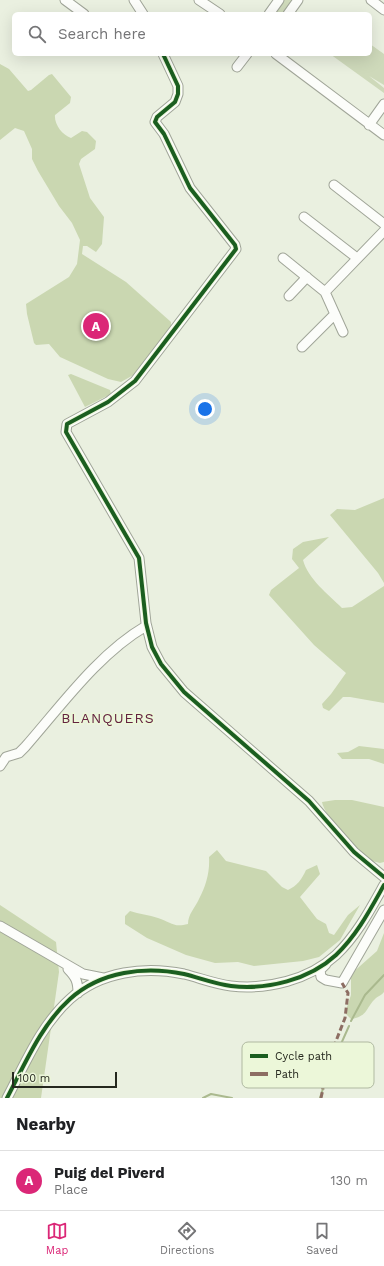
<!DOCTYPE html>
<html lang="en">
<head>
<meta charset="utf-8">
<style>
  :root { --surface:#fff; --page:#f6f6f6; --text:#202124; --muted:#757577; --line:#e0e0e0; --accent:#db2777 }
  body { margin:0; font-family:"Work Sans",sans-serif; background:var(--page); color:var(--text) }
  .scale { position:absolute; left:12px; bottom:10px; width:105px; box-sizing:border-box; padding-left:4px; border:2px solid #25281e; border-top:0; font-size:11px; line-height:14px; white-space:nowrap; color:#25281e; -webkit-text-stroke:3px #ecf7d9; paint-order:stroke }
  .you { position:absolute; left:205px; top:409px; width:14px; height:14px; margin:-10px; border:3px solid #fff; border-radius:50%; background:#1a73e8; box-shadow:0 0 0 6px #1a73e833 }
  .badge { display:grid; place-items:center; width:26px; height:26px; border-radius:50%; background:var(--accent); color:#fff; font-size:13px; font-weight:700 }
  .pin { position:absolute; translate:-50% -50%; border:2px solid #fff; box-shadow:0 1px 4px #0006 }
  .list { margin:0; padding:0; list-style:none }
  h2 { display:flex; justify-content:space-between; align-items:center; height:52px; margin:0; padding:0 16px; font-size:17px }
  h2 small { font-size:13px; font-weight:400; color:var(--muted) }
  .list li { display:grid; grid-template-columns:26px 1fr auto; gap:12px; align-items:center; box-sizing:border-box; height:60px; padding:0 16px; border-top:1px solid var(--line) }
  .list b { display:block; font-size:15px; white-space:nowrap }
  .list p { margin:0; font-size:13px; white-space:nowrap; color:var(--muted) }
  .list em { font-size:13px; font-style:normal; color:var(--muted) }
  .icon { flex:none; width:22px; height:22px; fill:none; stroke:currentColor; stroke-width:2; stroke-linecap:round; stroke-linejoin:round }
  .map { position:relative; flex:none; width:384px; height:1098px; overflow:hidden }
  .search { position:absolute; background:var(--surface); box-shadow:0 4px 16px #0002; left:12px; right:12px; top:12px; height:44px; display:flex; align-items:center; gap:10px; box-sizing:border-box; padding:0 14px; border-radius:6px; color:var(--muted); font-size:15px }
  .sheet { height:112px; background:var(--surface) }
  nav { display:flex; justify-content:space-around; align-items:center; box-sizing:border-box; height:56px; border-top:1px solid var(--line); background:var(--surface); font-size:11px; color:var(--muted) }
  nav a { display:grid; justify-items:center; gap:2px }
  nav .on { color:var(--accent) }
  .map>svg:first-child { display:block }
  .green { fill:#ced9ba }
  .forest { fill:#cad7b1 }
  .lines { fill:none; stroke-linecap:round; stroke-linejoin:round }
  .stream { stroke:#aab98e; stroke-width:2 }
  .minor-casing { stroke:#a0a598; stroke-width:11 }
  .minor { stroke:#fcfdfa; stroke-width:9 }
  .quiet { stroke:#8d6e63; stroke-width:3; stroke-dasharray:6 3; stroke-linecap:butt }
  .cycleway-casing { stroke:#ecf7d9; stroke-width:6 }
  .cycleway { stroke:#1b5e20; stroke-width:4 }
  .labels { text-anchor:middle; stroke-width:3.5; stroke-linejoin:round; paint-order:stroke }
  .neighbourhood-label { font-size:14px; letter-spacing:1px; fill:#64223f; stroke:#ecf7d9 }
  .key { fill:#ecf7d9; stroke:#b0b9a1; stroke-width:1 }
  .key-label { font-size:11px; fill:#25281e }
</style>
</head>
<body>
<div class="map">
<svg width="384" height="1098" viewBox="0 0 384 1098">
  <rect width="100%" height="100%" fill="#eaf0e0"/>
  <path class="green" d="M283 0H295L285 14H273Z
    M370 44 384 54V85L369 76 384 88V93L330 54H370Z"/>
  <path class="forest" d="M0 64 9 69 28 91 31 90 49 75 52 74 71 97 70 103 55 115C54 124 62 135 71 138L82 131 87 132 96 141 95 149 81 159 79 164 90 198 104 217 102 244 96 252 87 246H83L82 254 126 282 171 322V328L137 373 121 382 108 379 60 357 49 344 36 345 34 343 27 314 26 304 69 277 77 264 80 240 72 223 59 206 38 171 32 159V149L24 131 15 128 0 140Z
    M71 374 110 390 111 394 85 407 68 375Z
    M384 498V583L378 573 330 515 337 509 355 510Z
    M329 537 303 560C308 579 328 594 342 608L352 607 384 586V703L350 697H343L329 711 323 708 322 704 331 694 346 673 314 645 269 595 271 590 299 568 292 559 293 549 303 542Z
    M359 746 384 749V764L369 759H342L337 753 348 752Z
    M335 800H352L384 807V862L380 863C376 862 372 861 368 859 356 853 324 815 322 802Z
    M217 850 226 861 266 871 282 887 288 890C297 886 302 879 306 870L317 865 320 874 300 897 317 919 326 924 329 933 334 935 348 915 360 905 340 940 319 957 303 961 254 966 238 962 215 963 186 955 147 938 125 924V916L130 911C139 914 149 915 158 918 171 922 173 928 188 924 188 914 195 908 199 899 206 886 210 872 209 857Z
    M0 905 56 942 59 972 41 1098H0Z
    M384 933V992C382 995 378 996 376 998 365 1008 369 1016 351 1019L345 1013 351 995V974L377 951Z"/>
  <g class="lines">
    <path class="stream" d="M351 1021 365 995 384 975
      M203 1098 211 1094 232 1098
      M320 1098 328 1073 349 1026"/>
    <g class="minor-casing">
      <path id="minor" d="M65 0 84 14
        M134 0 143 14
        M199 0 220 14
        M371 0 384 10
        M269 14 279 0
        M288 14 298 0
        M163 54 178 86V94L175 102 157 117 155 122 164 134 190 188 235 245 236 249 135 381 108 402 67 424 66 432 139 558 146 623 152 647 161 664 184 692 309 801 354 852 384 877
        M276 54 384 135
        M237 67 247 54
        M369 125 384 104
        M334 185 384 224
        M304 217 357 258
        M283 258 325 292
        M289 296 307 277
        M343 332 325 292 384 231
        M302 347 335 314
        M0 766 6 757 19 753 25 747C61 706 98 654 146 626
        M0 926 83 974 103 978
        M326 964 320 970 321 977 326 980 342 983 384 910
        M68 969C76 977 78 982 78 993
        M7 1098C25 1064 41 1025 70 999 101 971 145 966 184 974 200 978 215 984 231 986 267 990 309 980 336 955 357 935 370 910 384 885"/>
    </g>
    <use href="#minor" class="minor"/>
    <path class="quiet" d="M321 1098 323 1089 320 1082 345 1018 348 993 342 983"/>
    <g class="cycleway-casing">
      <path id="cycleway" d="M163 54 178 86V94L175 102 157 117 155 122 164 134 190 188 235 245 236 249 135 381 108 402 67 424 66 432 139 558 146 623 152 647 161 664 184 692 309 801 354 852 384 877
        M7 1098C25 1064 41 1025 70 999 101 971 145 966 184 974 200 978 215 984 231 986 267 990 309 980 336 955 357 935 370 910 384 885"/>
    </g>
    <use href="#cycleway" class="cycleway"/>
  </g>
  <g class="labels">
    <g class="neighbourhood-label">
      <text x="108" y="723">BLANQUERS</text>
    </g>
  </g>
  <rect x="242" y="1042" width="132" height="46" rx="6" class="key"/>
  <rect x="250" y="1054" width="18" height="4" fill="#1b5e20"/>
  <rect x="250" y="1072" width="18" height="4" fill="#8d6e63"/>
  <g class="key-label">
    <text x="275" y="1060">Cycle path</text>
    <text x="275" y="1078">Path</text>
  </g>
</svg>
<div class="scale">100 m</div>
<div class="you"></div>
<div class="pin badge" style="left:96px;top:326px">A</div>
<div class="search"><svg class="icon" aria-label="search" viewBox="0 0 24 24"><circle cx="10" cy="10" r="6"/><path d="M15 15l6 6"/></svg>Search here</div>
</div>
<section class="sheet">
<h2>Nearby<small></small></h2>
<ul class="list">
<li><span class="badge">A</span><div><b>Puig del Piverd</b><p>Place</p></div><em>130 m</em></li>
</ul>
</section>
<nav>
<a class="on"><svg class="icon" aria-label="map" viewBox="0 0 24 24"><path d="M3 6l6-2 6 2 6-2v14l-6 2-6-2-6 2zM9 4v14M15 6v14"/></svg>Map</a>
<a><svg class="icon" aria-label="directions" viewBox="0 0 24 24"><path d="M12 3l9 9-9 9-9-9zM9 14v-3h6M13 9l2 2-2 2"/></svg>Directions</a>
<a><svg class="icon" aria-label="saved" viewBox="0 0 24 24"><path d="M7 4h10v16l-5-4-5 4z"/></svg>Saved</a>
</nav>
</body>
</html>
